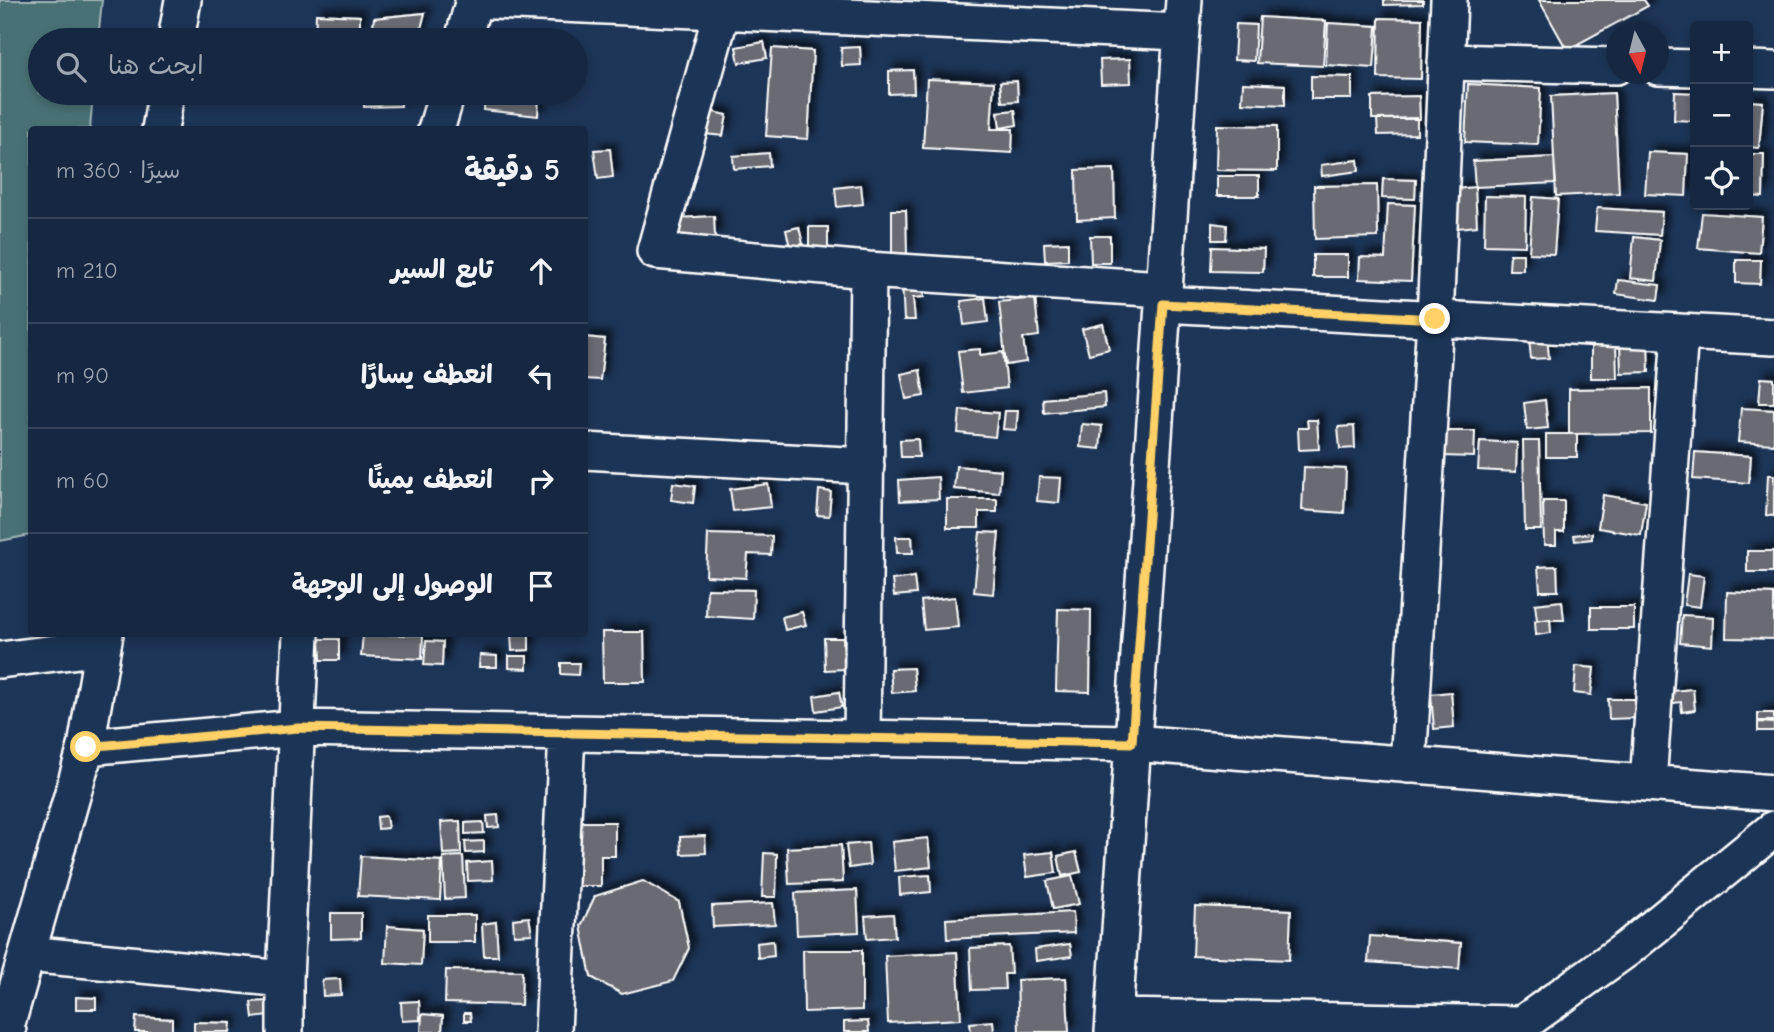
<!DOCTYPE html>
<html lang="ar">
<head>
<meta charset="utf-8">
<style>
  :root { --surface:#162841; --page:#23344c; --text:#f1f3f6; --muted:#9ea6b1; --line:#35445a }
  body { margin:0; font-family:"Comic Neue","Playpen Sans Arabic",sans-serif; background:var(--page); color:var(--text); direction:rtl }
  .controls { position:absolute; right:21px; top:21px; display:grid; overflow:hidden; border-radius:7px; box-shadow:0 4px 10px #0003 }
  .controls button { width:63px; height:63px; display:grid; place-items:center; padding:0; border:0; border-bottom:2px solid var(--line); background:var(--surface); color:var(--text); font:35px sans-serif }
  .compass { position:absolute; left:1606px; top:21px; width:63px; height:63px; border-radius:50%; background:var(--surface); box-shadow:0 4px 10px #0003; rotate:173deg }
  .stop { position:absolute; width:21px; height:21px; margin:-16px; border:5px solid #ffd166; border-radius:50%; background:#fff }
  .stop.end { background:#ffd166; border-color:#fff; box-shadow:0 2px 7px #0008 }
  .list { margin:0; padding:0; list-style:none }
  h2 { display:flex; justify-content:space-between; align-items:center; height:91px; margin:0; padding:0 28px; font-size:30px }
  h2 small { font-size:23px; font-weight:400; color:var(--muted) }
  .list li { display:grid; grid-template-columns:46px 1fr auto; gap:21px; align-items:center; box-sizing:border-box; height:105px; padding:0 28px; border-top:2px solid var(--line) }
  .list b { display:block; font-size:26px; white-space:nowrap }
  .list em { font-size:23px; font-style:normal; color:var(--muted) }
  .icon { flex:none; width:38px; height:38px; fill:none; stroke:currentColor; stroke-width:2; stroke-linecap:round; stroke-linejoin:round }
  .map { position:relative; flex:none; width:1774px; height:1032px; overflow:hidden; direction:ltr }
  .search { position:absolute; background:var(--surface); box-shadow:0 4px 10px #0003; left:28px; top:28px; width:560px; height:77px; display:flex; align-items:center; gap:18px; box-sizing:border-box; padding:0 24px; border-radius:38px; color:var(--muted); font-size:26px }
  .panel { position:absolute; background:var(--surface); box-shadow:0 4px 10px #0003; left:28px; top:126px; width:560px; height:511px; border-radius:7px; direction:rtl }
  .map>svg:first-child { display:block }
  .green { fill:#4a7175; stroke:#a4b8ba; stroke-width:2 }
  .building { fill:#696a72; stroke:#fff; stroke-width:2; filter:url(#shadow) }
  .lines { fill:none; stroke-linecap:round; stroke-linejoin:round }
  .minor-casing { stroke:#fff; stroke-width:40 }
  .minor { stroke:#1d3557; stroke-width:35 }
  .route { stroke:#ffd166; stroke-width:9 }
</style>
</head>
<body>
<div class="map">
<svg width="1774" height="1032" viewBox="0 0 1774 1032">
  <defs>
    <filter id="shadow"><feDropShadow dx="6" dy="-6" stdDeviation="3.5" flood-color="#0009"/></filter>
  </defs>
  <rect width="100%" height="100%" fill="#1d3557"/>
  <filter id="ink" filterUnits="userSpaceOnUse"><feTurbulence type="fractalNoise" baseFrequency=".0143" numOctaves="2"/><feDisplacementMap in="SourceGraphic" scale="14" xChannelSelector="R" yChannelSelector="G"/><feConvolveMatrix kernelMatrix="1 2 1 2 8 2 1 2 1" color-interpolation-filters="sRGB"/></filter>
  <g filter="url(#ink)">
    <path class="green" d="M0 0H102L98 40H40V93H93L90 129 32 130 31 535 0 541Z"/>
    <path class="building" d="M1384 0H1423V4L1384 5Z
      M1539 0H1644L1648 6 1567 50Z
      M425 13 418 40H371L374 18Z
      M316 14 360 16V31L345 30V40H315Z
      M1260 17 1326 21 1323 66 1257 63Z
      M1379 18 1422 19 1421 79 1378 78Z
      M1328 23 1377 26 1374 68 1326 65Z
      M1236 24 1256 25 1254 61 1234 60Z
      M764 42 767 58 739 63 736 47Z
      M860 47 861 65 842 66 841 48Z
      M772 48 813 51 808 139 766 136Z
      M1130 59 1131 83 1101 84 1100 60Z
      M913 70 914 93 889 94V71Z
      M1311 76 1352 77V99H1311Z
      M927 79 994 82 991 129H1013L1012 153 923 148Z
      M1017 81 1018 101 1002 102 1000 82Z
      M1243 83 1285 85V105L1242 103Z
      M1468 84 1541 88 1538 145 1465 142Z
      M1675 92 1695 93V121L1674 120Z
      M364 93H401V106L364 107Z
      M485 93 539 95 538 116 484 110Z
      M1614 93 1619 193 1556 196 1551 96Z
      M1419 96 1420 119H1372V97Z
      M1748 101 1763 102 1759 148 1748 147Z
      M1015 110 1017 125 1000 128 998 112Z
      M709 111 727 115 723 136 705 134Z
      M1417 118V134L1378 135 1377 119Z
      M1217 125 1277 126V171L1216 170Z
      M610 149 613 177 598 179 594 150Z
      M1648 152 1688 154 1686 196 1645 194Z
      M769 153 770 166 734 169 733 156Z
      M1748 154H1764L1763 197 1748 196Z
      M1554 157 1556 183 1475 187 1473 161Z
      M1358 160 1359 171 1322 176 1321 165Z
      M1114 169 1115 218 1077 220 1076 170Z
      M1217 176H1259V196H1217Z
      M1383 179 1416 180 1415 199 1382 198Z
      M861 185 863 204 837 207 835 188Z
      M1377 185 1378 237 1315 239 1314 186Z
      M1475 187 1477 226 1458 228 1456 189Z
      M1485 196 1526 197 1525 246 1484 245Z
      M1533 197 1558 199 1554 254 1529 253Z
      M1388 204 1415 205 1411 281 1359 279 1360 257 1385 258Z
      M1597 208 1662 212 1660 235 1595 231Z
      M892 210H906L907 254H892Z
      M1702 213 1762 217 1759 253 1698 248Z
      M714 216 715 237 680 239 679 218Z
      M1212 223 1227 225 1226 240H1212Z
      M799 227 803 244 790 247 786 230Z
      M809 227H828V248L809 249Z
      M1090 236H1110V263H1091Z
      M1634 237 1660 240 1656 281 1630 278Z
      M1068 242V260L1045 261 1044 243Z
      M1212 247 1264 249 1263 272 1211 271Z
      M1510 254H1523V270H1509Z
      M1313 255H1348V277H1313Z
      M1736 260H1761L1760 284 1736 283Z
      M923 280 924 297 913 298 915 320H904L902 282Z
      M1618 280 1660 285 1658 300 1616 294Z
      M985 298 988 322 964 325 961 301Z
      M1035 298 1039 336 1023 338 1026 362 1006 365 999 302Z
      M1103 324 1109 349 1089 354 1082 329Z
      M584 337 605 339 600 380 584 379Z
      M1547 337 1549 358 1531 359 1529 339Z
      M1620 342H1648L1649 372 1621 373Z
      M1591 344H1616L1617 378H1591Z
      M980 349V355L1003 352 1007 388 963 393 958 351Z
      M920 370 924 396 906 399 901 374Z
      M1761 378 1774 379V403H1759Z
      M1651 388V433L1569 434V389Z
      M1104 393 1105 407 1044 413 1043 399Z
      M1545 400 1548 428 1527 430 1524 403Z
      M1741 408 1774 410V444L1738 442Z
      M960 410 998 413 995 437 958 433Z
      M1005 411H1018L1016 430 1003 429Z
      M1307 420H1317L1319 449 1299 450 1298 428H1308Z
      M1082 424 1102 426 1100 449 1080 447Z
      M1354 426 1355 448 1340 449 1338 427Z
      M1443 431H1475L1474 457 1442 456Z
      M1546 434H1577V457H1546Z
      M918 439 919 457H901L900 440Z
      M1480 441 1517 443 1516 472 1478 470Z
      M1523 441H1539L1541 530H1525Z
      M1695 452 1751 456 1749 483 1693 479Z
      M956 466 1001 470 999 493 954 489Z
      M1304 467 1346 469 1344 513 1302 510Z
      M1768 475H1774V516L1766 515Z
      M938 477 939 499 900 501 899 480Z
      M1039 477 1061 478 1059 503 1037 501Z
      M673 483 695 486 693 503 671 500Z
      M768 484 771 507 733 511 730 489Z
      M819 490 831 492 829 516 817 515Z
      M1603 495 1646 502 1641 535 1598 528Z
      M947 499H997V512H979V528H947Z
      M1543 501H1564V532H1556V545H1544Z
      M980 532 999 533 993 594 974 592Z
      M1592 533V539L1575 541 1574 535Z
      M708 534 772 536 771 555 748 554 746 578 706 576Z
      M896 537H912L913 553H897Z
      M1747 551H1773V572H1747Z
      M1557 566 1558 591H1540L1538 567Z
      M1688 574 1704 576 1700 607 1684 605Z
      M914 577 916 594 894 596 892 580Z
      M707 589 754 590 753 619 706 616Z
      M1727 592 1774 594V639L1726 638Z
      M955 597 958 627 924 630 921 601Z
      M1562 601 1564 620H1537L1535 604Z
      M1591 607H1634V629H1591Z
      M1058 609 1091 610 1090 692 1056 691Z
      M802 612 806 625 785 630 782 617Z
      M1682 615 1713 617 1712 646 1680 643Z
      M1550 619 1551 633 1536 635 1535 621Z
      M602 632H644L645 682H603Z
      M363 634 423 635 422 659 361 656Z
      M511 634H529V650L512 651Z
      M824 638H843L844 669 825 670Z
      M320 639H339V660H321Z
      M426 641 443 642 442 666 424 665Z
      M480 655 497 656V667H479Z
      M509 656H527V669L509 668Z
      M561 663H579L578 675 561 674Z
      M1576 666 1594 668 1591 695 1574 693Z
      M913 668 915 691 892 693 890 669Z
      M1693 689 1695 710 1682 712 1681 702 1673 703V691Z
      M839 692 842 707 816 711 814 696Z
      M1451 692 1454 727 1434 729 1431 694Z
      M1608 699H1635V718L1609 719Z
      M1758 713H1774V721H1758Z
      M1758 722 1774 723V731H1758Z
      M498 815 499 827 488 828 487 816Z
      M386 816 388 828 378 829 377 817Z
      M460 821 461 853 443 854 441 822Z
      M483 822 484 833 465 834V823Z
      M580 822H615V856H601V886H579Z
      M705 836 706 853 681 854 680 837Z
      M928 838 931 867 895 871 892 842Z
      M484 841V852L466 853 465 842Z
      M868 843 870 865 849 868 846 845Z
      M841 845 843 882 789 884 787 848Z
      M1053 852 1056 873 1027 877 1024 855Z
      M1076 852 1081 872 1062 876 1058 856Z
      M764 853 777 854 776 897H762Z
      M361 856 442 861 440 900 358 896Z
      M463 856 465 898 445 899 443 857Z
      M492 861 493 880 468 881 467 863Z
      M930 875 931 892 900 895 899 877Z
      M1072 876 1079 904 1053 909 1047 881Z
      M643 881 679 902 689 948 673 981 622 994 591 977 581 926 595 896Z
      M857 890 859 932 797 935 795 893Z
      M773 903 775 924 713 927 712 906Z
      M1195 906 1291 910 1289 960 1193 956Z
      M1073 912 1074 933 947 939 946 919Z
      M331 913H361V938L331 939Z
      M893 914 895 937 867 939 865 916Z
      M428 915H475V942H428Z
      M529 917 532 934 514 935 513 919Z
      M496 922 498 956H484L482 924Z
      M387 926 423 929 421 965 385 963Z
      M1370 936 1461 943 1459 969 1368 962Z
      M773 941 774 956 758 958 757 943Z
      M1070 944 1072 956 1036 961 1035 949Z
      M1009 946 1011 974H1004L1005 989 972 990 970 948Z
      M803 950H862V1010L804 1012Z
      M957 952 961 1019 888 1023 885 956Z
      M446 970 522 971 521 1005 445 1003Z
      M1066 978 1069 1032H1019L1017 980Z
      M340 979 341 995 323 996 322 980Z
      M76 997 96 998V1009H76Z
      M268 1001 270 1016 253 1018 251 1002Z
      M419 1001 420 1020 402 1021 401 1002Z
      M464 1013H470L471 1021H464Z
      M422 1014 443 1016 442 1032H421Z
      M136 1017 172 1019V1032H135Z
      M868 1021 869 1032H844V1022Z
      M993 1021 994 1032H971L970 1023Z
      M194 1022 231 1023 230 1032H194Z"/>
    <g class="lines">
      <g class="minor-casing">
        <path id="minor" d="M473 0 1181 32
          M725 0 655 251 868 270 1163 289
          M176 40 183 0
          M463 40 474 0
          M1446 62 1616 66
          M1658 67 1695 68
          M1748 69 1774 70
          M160 130 166 93
          M436 130 447 93
          M1163 304 1774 337
          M584 451 866 466
          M0 660 103 647
          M862 738 868 270
          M86 747 297 728 1132 743 1774 793
          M1408 765 1435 319 1449 0
          M1648 783 1680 332
          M27 954 285 979
          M1114 1017 1522 1024
          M8 1032 6 1027 86 747 105 634
          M285 1032V979L301 634
          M553 1032 567 733
          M1113 1032 1184 0
          M1511 1032 1628 948 1774 829"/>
      </g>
      <use href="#minor" class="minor"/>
    </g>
  </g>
  <g class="lines" filter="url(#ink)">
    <path class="route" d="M86 747 298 728 1132 743 1163 304 1435 319"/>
  </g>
</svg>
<div class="controls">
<button>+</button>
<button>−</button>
<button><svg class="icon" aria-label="locate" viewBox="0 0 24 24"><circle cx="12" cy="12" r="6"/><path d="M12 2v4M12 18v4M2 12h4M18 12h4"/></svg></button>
</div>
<svg class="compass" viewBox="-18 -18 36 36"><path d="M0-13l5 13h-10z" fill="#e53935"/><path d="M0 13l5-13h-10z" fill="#9ea6b1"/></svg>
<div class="stop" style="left:86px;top:747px"></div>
<div class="stop end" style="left:1435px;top:319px"></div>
<div class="search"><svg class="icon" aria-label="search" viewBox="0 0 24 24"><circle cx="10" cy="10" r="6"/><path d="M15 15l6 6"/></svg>ابحث هنا</div>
<section class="panel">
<h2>5 دقيقة<small>سيرًا · 360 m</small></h2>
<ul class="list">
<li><svg class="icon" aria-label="ahead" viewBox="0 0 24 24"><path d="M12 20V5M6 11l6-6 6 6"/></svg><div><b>تابع السير</b></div><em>210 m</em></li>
<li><svg class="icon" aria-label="left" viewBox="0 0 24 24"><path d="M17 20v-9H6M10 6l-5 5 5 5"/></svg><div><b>انعطف يسارًا</b></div><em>90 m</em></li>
<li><svg class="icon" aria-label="right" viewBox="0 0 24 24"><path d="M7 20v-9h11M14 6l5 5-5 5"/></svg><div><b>انعطف يمينًا</b></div><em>60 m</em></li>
<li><svg class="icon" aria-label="arrive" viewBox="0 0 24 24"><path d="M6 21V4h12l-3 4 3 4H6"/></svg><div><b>الوصول إلى الوجهة</b></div></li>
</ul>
</section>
</div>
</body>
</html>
